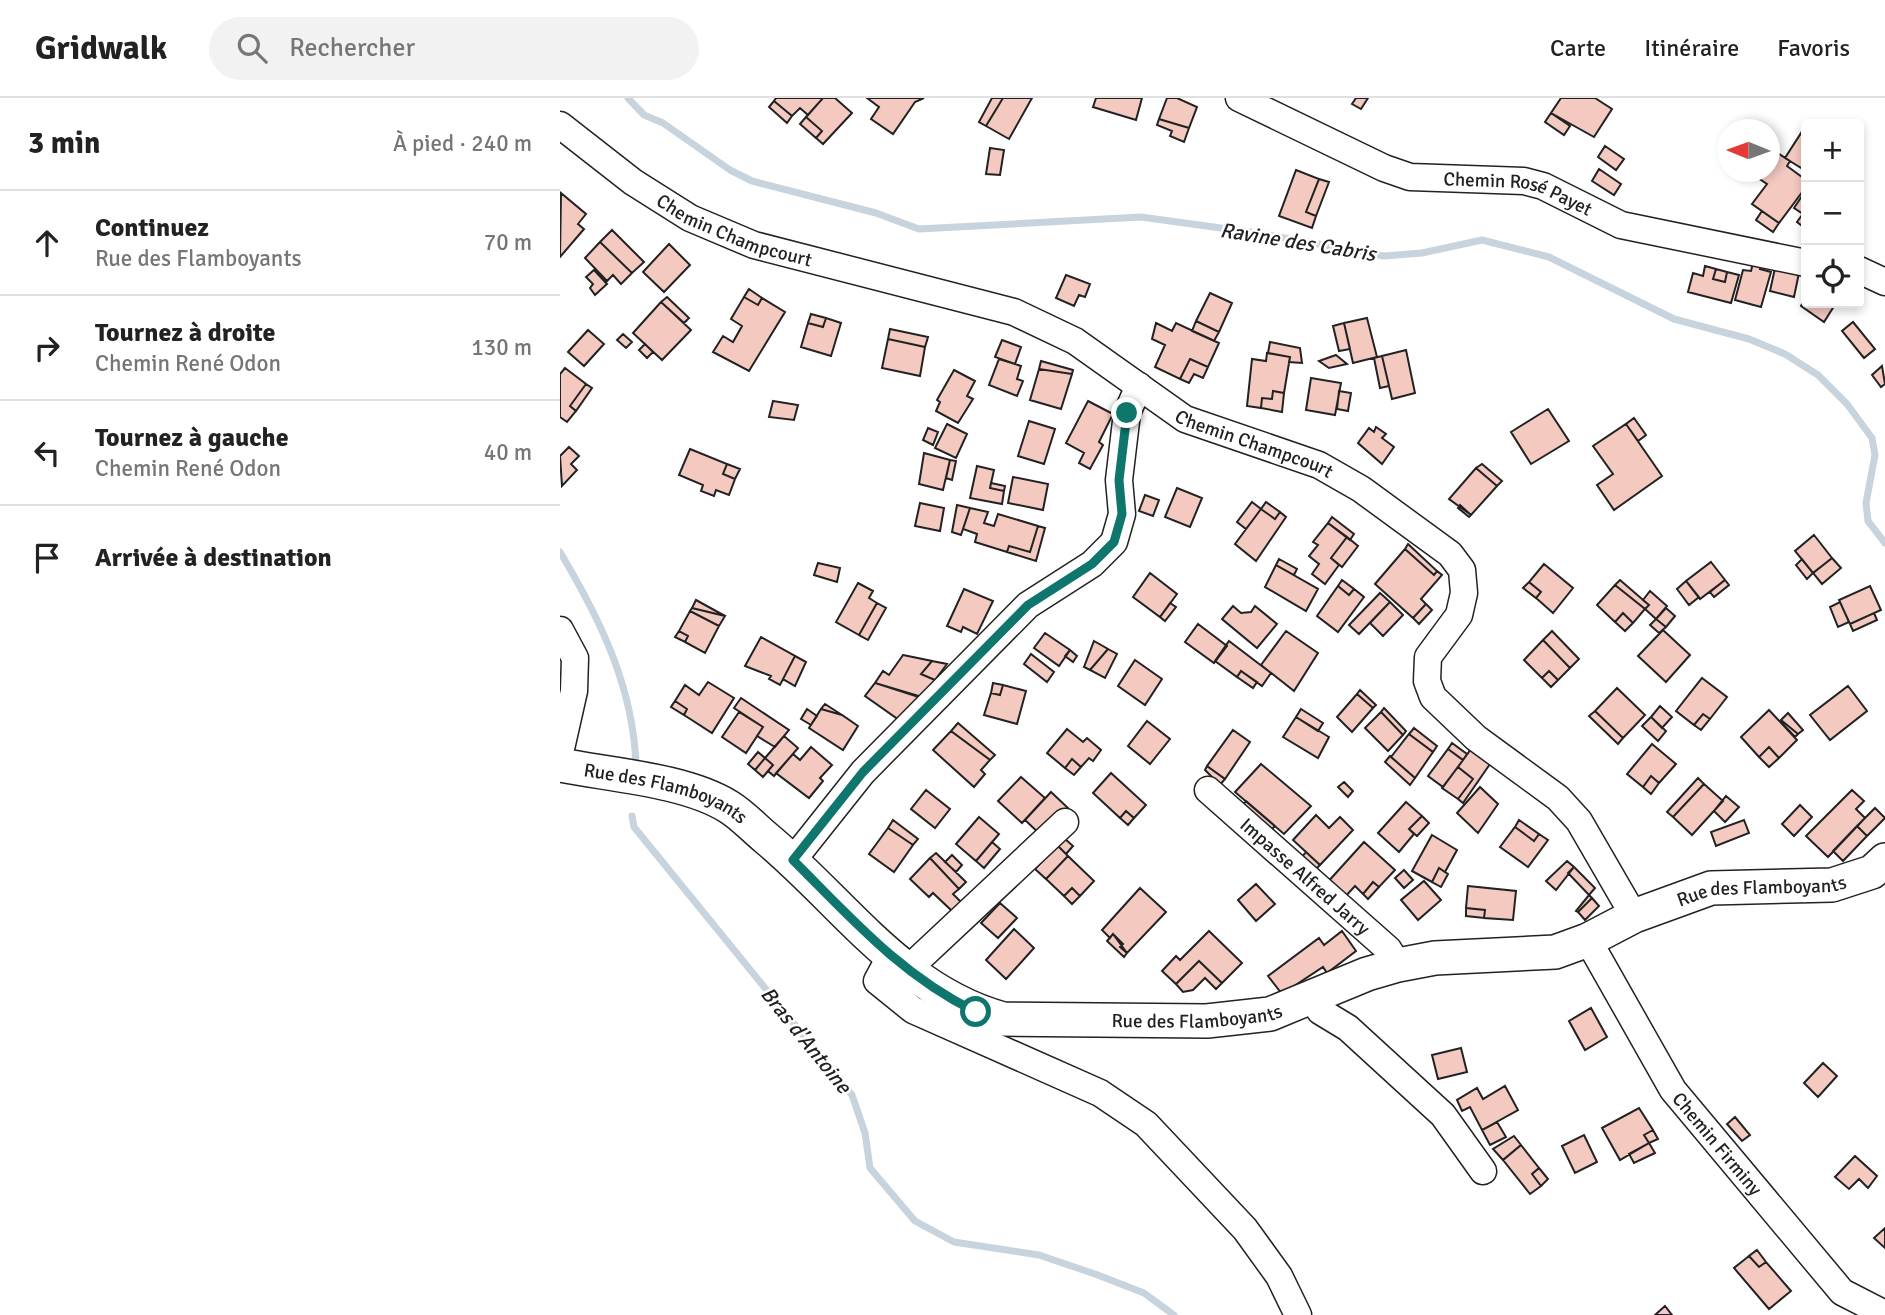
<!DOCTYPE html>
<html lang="fr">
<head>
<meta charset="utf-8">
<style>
  :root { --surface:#fff; --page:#f2f2f2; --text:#222; --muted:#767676; --line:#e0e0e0 }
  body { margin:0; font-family:Signika,sans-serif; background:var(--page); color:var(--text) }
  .controls { position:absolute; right:21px; top:21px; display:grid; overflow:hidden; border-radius:7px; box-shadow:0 4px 10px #0003 }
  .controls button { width:63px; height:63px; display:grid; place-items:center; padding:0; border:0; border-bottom:2px solid var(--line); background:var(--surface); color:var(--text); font:35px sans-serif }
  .compass { position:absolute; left:1157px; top:21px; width:63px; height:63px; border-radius:50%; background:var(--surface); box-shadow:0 4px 10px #0003; rotate:271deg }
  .stop { position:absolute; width:21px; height:21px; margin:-16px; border:5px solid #0f766e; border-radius:50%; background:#fff }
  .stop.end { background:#0f766e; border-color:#fff; box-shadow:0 2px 7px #0008 }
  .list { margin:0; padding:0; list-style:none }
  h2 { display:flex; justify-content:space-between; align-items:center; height:91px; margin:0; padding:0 28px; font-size:30px }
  h2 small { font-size:23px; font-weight:400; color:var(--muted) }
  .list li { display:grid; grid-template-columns:46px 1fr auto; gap:21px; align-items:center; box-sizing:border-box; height:105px; padding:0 28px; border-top:2px solid var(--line) }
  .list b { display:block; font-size:26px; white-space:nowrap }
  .list p { margin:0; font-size:23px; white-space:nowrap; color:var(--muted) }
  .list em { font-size:23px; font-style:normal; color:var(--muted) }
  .icon { flex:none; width:38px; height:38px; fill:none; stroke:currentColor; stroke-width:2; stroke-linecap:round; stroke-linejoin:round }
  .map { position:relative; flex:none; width:1325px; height:1217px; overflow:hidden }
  header { display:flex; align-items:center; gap:42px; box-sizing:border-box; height:98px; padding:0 35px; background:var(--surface); border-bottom:2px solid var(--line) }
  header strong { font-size:33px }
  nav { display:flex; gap:38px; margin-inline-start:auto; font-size:24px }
  .search { width:490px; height:63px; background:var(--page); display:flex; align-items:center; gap:18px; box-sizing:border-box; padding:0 24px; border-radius:38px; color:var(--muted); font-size:26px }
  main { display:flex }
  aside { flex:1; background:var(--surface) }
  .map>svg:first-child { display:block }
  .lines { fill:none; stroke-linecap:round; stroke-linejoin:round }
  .stream { stroke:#c7d3dd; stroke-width:7 }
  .building { fill:#f3c9c0; stroke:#222; stroke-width:2 }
  .minor-casing { stroke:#222; stroke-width:29 }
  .major-casing { stroke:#222; stroke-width:36 }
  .minor { stroke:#fff; stroke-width:26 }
  .major { stroke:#fff; stroke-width:33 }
  .route { stroke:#0f766e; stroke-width:9 }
  .labels { text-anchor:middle; stroke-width:5; stroke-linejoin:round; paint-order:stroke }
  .street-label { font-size:19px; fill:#222; stroke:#fff }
  .water-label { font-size:21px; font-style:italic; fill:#222; stroke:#fff }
</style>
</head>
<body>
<header>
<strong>Gridwalk</strong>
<div class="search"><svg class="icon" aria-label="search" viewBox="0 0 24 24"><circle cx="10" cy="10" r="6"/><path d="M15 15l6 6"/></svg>Rechercher</div>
<nav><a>Carte</a><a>Itinéraire</a><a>Favoris</a></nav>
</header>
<main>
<aside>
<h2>3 min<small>À pied · 240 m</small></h2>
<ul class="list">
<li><svg class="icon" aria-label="ahead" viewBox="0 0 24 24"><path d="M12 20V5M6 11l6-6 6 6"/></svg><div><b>Continuez</b><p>Rue des Flamboyants</p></div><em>70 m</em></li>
<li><svg class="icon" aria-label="right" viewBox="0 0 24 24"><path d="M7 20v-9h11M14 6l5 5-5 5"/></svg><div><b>Tournez à droite</b><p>Chemin René Odon</p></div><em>130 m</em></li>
<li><svg class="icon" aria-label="left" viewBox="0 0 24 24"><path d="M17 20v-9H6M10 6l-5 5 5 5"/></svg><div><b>Tournez à gauche</b><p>Chemin René Odon</p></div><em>40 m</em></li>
<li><svg class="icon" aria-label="arrive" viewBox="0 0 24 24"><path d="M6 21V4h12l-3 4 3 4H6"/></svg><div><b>Arrivée à destination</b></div></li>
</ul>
</aside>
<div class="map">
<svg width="1325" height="1217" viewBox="0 0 1325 1217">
  <rect width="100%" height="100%" fill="#fff"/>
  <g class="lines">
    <path class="stream" d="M68 0 84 17 103 25 170 72 192 83 316 115 359 131 581 119 697 135 824 158 862 155 922 142 989 159 1114 221 1189 241 1225 256 1258 277 1287 306 1312 340 1315 357 1306 405 1308 423 1325 445
      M0 454C40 521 74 590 76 669
      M72 718 74 729 292 997 305 1035 310 1070 355 1123 394 1144 479 1157 535 1176 584 1195 614 1217"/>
  </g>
  <path class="building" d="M216 0H263L248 17 240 10 232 18 214 3Z
    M263 0H275L292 15 263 46 256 40 262 33 246 19Z
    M364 0 355 4 333 36 311 21 319 9 307 0Z
    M432 0H443L426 28 419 24Z
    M443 0H472L449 41 426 28Z
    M536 0H582L576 22 533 9Z
    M607 0H617L637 9 629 30 599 21Z
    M796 0H808L801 11 792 6Z
    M1001 0H1035L1052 11 1034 39 991 15Z
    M214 3 232 18 227 25 209 9Z
    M991 15 1010 28 1004 37 985 24Z
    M246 19 262 33 256 40 240 26Z
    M599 21 629 30 624 44 610 38 612 33 597 27Z
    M1243 32 1246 34V73L1225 60Z
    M1045 48 1064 61 1056 72 1038 59Z
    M430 50 444 52 440 77 426 76Z
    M1216 54 1230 63 1227 68 1246 82V89L1219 125 1192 106 1207 86 1198 80 1203 74H1210V64Z
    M1039 71 1061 86 1054 97 1032 83Z
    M736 72 759 81 746 114 756 118 752 130 719 118Z
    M759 81 769 84 756 118 746 114Z
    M1246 92V111L1243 116 1234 110Z
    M1 95 26 116 18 126 24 131 0 159Z
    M1202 113 1219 125 1213 134 1196 122Z
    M1242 117 1246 121V131L1237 124Z
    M52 132 84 164 72 175 40 144Z
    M40 144 72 175 61 186 53 177 47 183 25 160Z
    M109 146 130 167 104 194 83 174Z
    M1194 161 1202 164 1200 171 1211 174 1201 209 1175 202 1183 172 1191 173Z
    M1145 168 1156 171 1153 181 1165 184 1167 174 1179 177 1171 205 1128 194 1133 175 1143 178Z
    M1215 170 1239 175 1234 199 1210 193Z
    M1156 171 1167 174 1165 184 1153 181Z
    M34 172 47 186 35 197 30 190 33 186 26 179Z
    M506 177 530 186 525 199 519 197 514 208 496 200Z
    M189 191 202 200 198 207 184 199Z
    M650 195 672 205 659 234 636 223Z
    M107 199 129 220 124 225 101 204Z
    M184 199 198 207 202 200 225 214 189 273 153 254 163 238 173 244 182 228 171 221Z
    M1246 199V205H1276L1264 224 1241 208Z
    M101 204 131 232 102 262 73 235Z
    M251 216 266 220 263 229 248 225Z
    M266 220 281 225 271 258 241 249 248 225 263 229Z
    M807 220 817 259 793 265 784 225Z
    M636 223 659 234 654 243 632 233Z
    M1293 224 1315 251 1304 260 1282 233Z
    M596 225 612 233 616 225 659 245 648 269 630 261 620 281 595 269 605 247 592 241Z
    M784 225 790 251 779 253 773 228Z
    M330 231 368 239 365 249 328 241Z
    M28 232 44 246 24 268 8 254Z
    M63 236 72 244 66 250 57 242Z
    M328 241 365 249 360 278 322 270Z
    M442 242 461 249 455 266 435 259Z
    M710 244 740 250 742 265 729 264 730 259 708 255Z
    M85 246 93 254 87 260 79 252Z
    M846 252 855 295 832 301 822 258Z
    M707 255 730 259 724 295 713 293 712 301 702 300 701 310 687 308 692 261 706 263Z
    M776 257 787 266 769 270 759 263Z
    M822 258 829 288 820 290 814 260Z
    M439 261 461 268 457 281 463 283 457 298 429 287Z
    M630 261 648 269 643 280 634 276 629 285 620 281Z
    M481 263 513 272 512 276 479 271Z
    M1322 268 1325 286 1321 289 1312 277Z
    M5 270 26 286 10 308 16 313 7 324 0 319V276Z
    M479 271 512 276 501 311 470 302Z
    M394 272 415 283 407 298 413 301 398 325 376 313 380 304 377 302Z
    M751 280 781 285 775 317 746 312Z
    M26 286 32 290 16 313 10 308Z
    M713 293 724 295 722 314 701 310 702 300 712 301Z
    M779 293 791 295 788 313 777 311Z
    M213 303 238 307 234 322 209 319Z
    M528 303 553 316 539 344 543 347 530 371 519 365 524 355 506 345Z
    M988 311 1009 343 971 366 951 334Z
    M1074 320 1086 337 1078 343 1066 326Z
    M469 323 495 331 484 366 458 358Z
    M387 326 407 336 396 360 375 350Z
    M1066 326 1102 378 1054 412 1037 387 1053 376 1033 348Z
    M816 329 826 336 822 340 834 349 822 366 798 345 809 330 814 334Z
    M368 330 378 334 373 347 363 342Z
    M9 349 19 358 11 366 17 372 2 388 0 358Z
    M130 351 167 366 163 376 175 381 169 397 156 392 154 398 141 393 143 387 119 377Z
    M364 355 390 362 383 392 359 386Z
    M390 362 396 363 392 382 386 380Z
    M167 366 180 371 175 381 163 376Z
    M922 366 942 383 937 388 916 370Z
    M417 368 434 372 430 390 444 393 442 406 410 400Z
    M916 370 937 388 911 417 889 401Z
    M453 379 488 386 483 412 448 405Z
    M431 385 445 388 444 393 430 390Z
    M617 390 642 400 630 429 605 419Z
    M585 397 599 402 593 418 579 413Z
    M692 404 701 411 686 431 677 424Z
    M706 404 720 414 715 421 701 411Z
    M360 405 384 410 380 433 355 428Z
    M397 407 410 410 401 437 392 434Z
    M900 407 911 417 909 419 898 410Z
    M410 410 428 414 424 425 434 428 438 416 478 428 470 454 449 448 447 454 415 444 417 436 403 431Z
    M701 411 715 421 720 414 726 419 696 463 675 446Z
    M772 419 794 436 790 442 768 425Z
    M768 425 787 439 771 460 779 467 765 486 752 476 759 466 749 458 758 447 753 444Z
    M478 428 485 430 476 463 447 454 449 448 470 454Z
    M1254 437 1272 460 1253 475 1235 453Z
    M787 439 798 448 782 469 771 460Z
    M848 446 877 473 874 477 845 451Z
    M845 451 874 477 877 473 882 477 861 501 866 506 853 520 815 486Z
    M1272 460 1281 470 1262 486 1253 475Z
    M719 461 737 471 734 477 716 467Z
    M1242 461 1253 475 1247 481 1236 467Z
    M1151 464 1165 482 1140 501 1126 483Z
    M258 465 280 470 277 484 254 477Z
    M984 466 1013 490 993 515 976 500 981 494 969 484Z
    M716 467 758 491 746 513 705 489Z
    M590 475 617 496 600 519 573 499Z
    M782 482 794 491 789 497 778 488Z
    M1060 482 1089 507 1085 511 1055 487Z
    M1165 482 1169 487 1154 499 1150 494Z
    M1126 483 1139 499 1129 507 1117 491Z
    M969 484 981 494 976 500 963 490Z
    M298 485 313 493 309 500 317 505 299 537 276 524Z
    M1055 487 1085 511 1073 525 1063 515 1055 524 1037 507Z
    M778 488 789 497 794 491 804 499 778 534 757 518Z
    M1310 488 1321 512 1290 526 1279 502Z
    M404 491 433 503 417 536 403 529 401 534 387 528Z
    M1090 493 1107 508 1096 521 1085 511 1089 507 1083 502Z
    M820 495 830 504 799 536 789 527Z
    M136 502 165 518 132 510Z
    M830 504 843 517 823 538 810 525Z
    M1280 504 1289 524 1278 529 1270 509Z
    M317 505 326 510 308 542 299 537Z
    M610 505 616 509 605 523 600 519Z
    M866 506 872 512 859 526 853 520Z
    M673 508 681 515 691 514 695 508 717 526 697 550 662 521Z
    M132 510 165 518 159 528 130 513Z
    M1106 510 1115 518 1106 529 1096 521Z
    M130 513 159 528 145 555 125 544 128 538 119 533Z
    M1063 515 1073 525 1065 533 1055 524Z
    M1314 515 1317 522 1293 533 1290 526Z
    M1096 521 1106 529 1099 535 1090 527Z
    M638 526 667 548 654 565 625 544Z
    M1103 532 1130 557 1106 584 1078 558Z
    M119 533 128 538 125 544 115 539Z
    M726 533 758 555 734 593 701 567Z
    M992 533 1019 561 1010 570 983 542Z
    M485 535 510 552 499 568 474 550Z
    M201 539 235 558 220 587 209 581 211 578 185 568Z
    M983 542 1010 570 998 582 989 573 982 580 964 562Z
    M534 543 548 551 530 572 524 569Z
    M669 543 711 575 702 588 681 573 677 579 655 563Z
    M548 551 557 556 545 580 530 572Z
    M510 552 517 558 513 564 505 558Z
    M471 556 494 574 487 584 464 566Z
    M343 557 372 563 361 576 375 582 362 600 315 585 323 573 329 577Z
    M235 558 246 564 235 588 223 581Z
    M575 562 602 581 585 607 558 588Z
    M372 563 387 566 375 582 361 576Z
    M681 573 697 584 693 590 677 579Z
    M989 573 998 582 991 589 982 580Z
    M1142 580 1167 599 1150 621 1143 616 1134 627 1116 613Z
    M148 584 174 600 152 635 124 617 127 611 115 603 125 587 139 597Z
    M315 585 359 598 342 624 305 598Z
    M433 585 443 587 440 597 431 595Z
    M443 587 466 593 457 626 424 617 431 595 440 597Z
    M1288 588 1307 613 1270 642 1250 617Z
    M1057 590 1085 617 1063 640 1035 613Z
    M800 592 816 607 813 610 797 596Z
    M797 596 813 610 792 634 777 619Z
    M181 600 229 632 215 649 197 638 203 629 174 610Z
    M115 603 127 611 124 617 111 609Z
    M265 606 282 617 261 611Z
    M1100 608 1112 619 1102 630 1091 619Z
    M824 610 846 633 843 637 821 614Z
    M247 611 257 618 251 627 241 621Z
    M261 611 282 617 298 628 283 652 249 630Z
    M741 611 763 625 758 633 736 619Z
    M1209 612 1237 642 1219 660 1209 649 1199 659 1181 639Z
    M1035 613 1063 640 1058 646 1029 618Z
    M179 614 203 629 186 655 162 639Z
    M821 614 843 637 828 653 805 630Z
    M1228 615 1243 632 1238 636 1221 622Z
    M1143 616 1150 621 1141 632 1134 627Z
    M736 619 769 639 758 660 723 639Z
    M1091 619 1106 633 1098 643 1082 628Z
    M1221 622 1238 636 1235 639 1220 623Z
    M587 623 610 641 590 666 568 648Z
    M398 625 435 657 430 662 391 633Z
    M854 630 877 648 873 654 849 636Z
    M507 631 523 644 527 640 541 652 533 663 529 660 521 669 512 661 505 670 487 655Z
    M673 632 690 644 665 681 647 668Z
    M391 633 430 662 421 672 425 676 414 689 373 652Z
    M849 636 873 654 855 680 831 659Z
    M224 638 238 650 214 678 208 673 213 667 205 660Z
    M892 645 907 656 903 662 888 651Z
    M1092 646 1116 666 1099 685 1091 678 1083 689 1067 676Z
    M251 649 272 667 260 680 263 683 249 700 216 675 233 656 240 662Z
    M1209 649 1219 660 1209 669 1199 659Z
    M888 651 903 662 883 689 868 678Z
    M911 651 930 666 903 705 898 701 913 681 898 669Z
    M198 654 205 660 195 672 188 666Z
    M830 658 855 680 850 687 825 664Z
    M205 660 213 667 203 679 195 672Z
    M512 661 521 669 514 677 505 670Z
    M701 666 751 708 724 736 675 694Z
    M647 668 665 681 660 687 645 672Z
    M898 669 913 681 898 701 882 690Z
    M551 675 586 707 574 720 566 713 560 720 533 695Z
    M1091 678 1099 685 1091 696 1083 689Z
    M461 679 485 700 462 725 438 703Z
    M1138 680 1144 686 1113 719 1107 714Z
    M784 684 793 693 788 699 778 689Z
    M1144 686 1163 703 1132 737 1113 719Z
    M920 689 938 706 918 735 897 715Z
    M366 692 390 711 375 730 351 711Z
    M1292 692 1304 703 1296 711 1305 720 1268 759 1246 738Z
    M491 694 508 710 483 739 465 722Z
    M1166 698 1179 709 1165 724 1154 713Z
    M686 703 715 728 710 733 681 708Z
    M846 704 862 718 849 731 854 736 839 754 818 735Z
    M1240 707 1252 719 1234 738 1222 726Z
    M1315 710 1325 720 1307 738 1297 728Z
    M566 713 574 720 568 727 560 720Z
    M756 717 769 730 780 719 793 732 760 767 733 742Z
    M862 718 869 725 857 738 849 731Z
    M419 719 439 736 416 763 396 746Z
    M333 722 358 741 353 747 328 730Z
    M959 722 979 736 974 743 955 729Z
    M1184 722 1189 735 1156 748 1151 734Z
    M1297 728 1307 738 1283 763 1273 753Z
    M955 729 974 743 979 736 988 742 968 769 940 749Z
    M328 730 353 747 334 774 309 756Z
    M872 737 897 752 885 774 879 770 872 784 852 773Z
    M504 740 513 748 506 756 497 747Z
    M432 744 440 751 424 770 416 763Z
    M804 744 835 772 819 789 813 784 803 796 795 788 783 801 766 786Z
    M497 747 508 758 486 781 475 771Z
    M746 754 760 767 755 772 742 759Z
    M376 755 406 784 399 791 370 760Z
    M392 757 402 767 396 774 385 764Z
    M508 758 534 783 520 798 512 790 504 798 486 781Z
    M370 760 399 791 393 796 401 804 392 813 373 795 369 799 350 781Z
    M1007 763 1014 769 996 792 986 783Z
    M1014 769 1035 790 1029 797 1008 775Z
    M879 770 888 776 881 789 872 784Z
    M844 772 853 782 844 790 835 780Z
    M864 783 881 802 858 822 841 802Z
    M813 784 819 789 808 801 803 796Z
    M696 786 715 806 696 823 678 802Z
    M908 788 956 793 953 822 924 820 925 812 906 810Z
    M512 790 520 798 512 806 504 798Z
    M580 790 606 814 567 855 553 836 550 840 542 832Z
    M1029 797 1032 800 1018 814 1016 813Z
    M1032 800 1039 808 1025 822 1018 814Z
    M440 805 457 820 438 840 421 825Z
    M906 810 925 812 924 820 906 818Z
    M454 831 474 850 446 881 426 862Z
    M649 833 682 865 662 885 639 863 616 886 602 873 616 858 620 862Z
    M782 833 796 853 767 875 763 869 722 896 708 878 759 840 764 847Z
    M553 836 563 846 560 849 567 855 564 859 547 843Z
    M639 863 662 885 656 891 645 880 633 892 623 894 616 886Z
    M1031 910 1047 939 1025 952 1009 923Z
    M901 950 907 974 878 981 872 957Z
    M1263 965 1277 978 1258 999 1244 985Z
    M945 988 958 1012 922 1032 910 1009 902 1013 897 1002 917 990 923 1001Z
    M1079 1010 1093 1032 1084 1037 1089 1045 1060 1062 1042 1030Z
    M1175 1019 1190 1037 1182 1043 1167 1026Z
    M937 1024 946 1039 930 1047 922 1032Z
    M1093 1032 1098 1041 1089 1045 1084 1037Z
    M1024 1037 1037 1064 1015 1075 1002 1048Z
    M954 1038 961 1047 943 1062 933 1051Z
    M1089 1045 1095 1055 1074 1065 1069 1056Z
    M961 1047 979 1070 972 1076 981 1088 970 1096 943 1062Z
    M1295 1058 1317 1078 1308 1090 1299 1081 1289 1091 1275 1079Z
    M979 1070 988 1081 981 1088 972 1076Z
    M1325 1130V1150L1314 1140Z
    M1197 1152 1206 1164 1199 1169 1189 1158Z
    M1189 1158 1199 1169 1206 1164 1231 1193 1209 1211 1174 1170Z
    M1105 1208 1112 1217H1095Z"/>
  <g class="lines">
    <g class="minor-casing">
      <g id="minor">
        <path id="s1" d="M679 0 824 70 850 79 964 83 983 88 1061 127 1246 165"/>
        <path id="s2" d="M0 27 73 84 130 120 194 147 454 214 515 243 625 321 759 367 801 391 890 456 902 472 904 495 899 517 868 559 867 583 873 599 916 640 998 700 1019 723 1074 818"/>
        <path d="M1299 172 1325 184"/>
        <path d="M0 532 15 560 14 593 0 655"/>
        <path id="s3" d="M648 692 828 851 838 867"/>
        <path d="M233 762 303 674 468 507 532 466 554 444 562 416 559 382 567 315 579 288"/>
        <path id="s4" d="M1028 842 1113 992 1282 1194 1325 1216"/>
        <path d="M330 859 317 883 353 912 540 995 586 1026 685 1131 719 1178 738 1217"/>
        <path d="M346 873 505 724"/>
        <path d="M752 900 760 913 788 930 883 1017 923 1073"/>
      </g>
    </g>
    <g class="major-casing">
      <g id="major">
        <path id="s5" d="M0 667C51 677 126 682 169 709 182 717 194 730 206 740 283 804 341 893 443 921L647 923 710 916 807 876 838 867 875 860 995 854 1028 842 1074 818 1151 790 1272 787 1312 774 1325 762"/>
      </g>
    </g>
    <use href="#minor" class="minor"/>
    <use href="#major" class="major"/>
  </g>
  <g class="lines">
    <path class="route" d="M416 914C341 877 292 821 233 762L303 674 468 507 532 466 554 444 562 416 559 382 567 315"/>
  </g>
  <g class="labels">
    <g class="street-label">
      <text dy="7" stroke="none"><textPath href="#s1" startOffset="299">Chemin Rosé Payet</textPath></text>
      <text dy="7" stroke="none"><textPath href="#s2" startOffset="206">Chemin Champcourt</textPath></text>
      <text dy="7" stroke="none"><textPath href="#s2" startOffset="774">Chemin Champcourt</textPath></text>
      <text dy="7" stroke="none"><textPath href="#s5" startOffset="110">Rue des Flamboyants</textPath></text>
      <text dy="7" stroke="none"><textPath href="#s3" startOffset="130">Impasse Alfred Jarry</textPath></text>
      <text dy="7" stroke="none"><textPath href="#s5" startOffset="1306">Rue des Flamboyants</textPath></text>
      <text dy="7" stroke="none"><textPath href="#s5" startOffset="719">Rue des Flamboyants</textPath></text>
      <text dy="7" stroke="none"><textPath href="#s4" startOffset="242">Chemin Firminy</textPath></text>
    </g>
    <g class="water-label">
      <text transform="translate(738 144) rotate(9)" y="7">Ravine des Cabris</text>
      <text transform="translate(246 942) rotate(51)" y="7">Bras d'Antoine</text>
    </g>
  </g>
</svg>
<div class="controls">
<button>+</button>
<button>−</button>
<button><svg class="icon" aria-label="locate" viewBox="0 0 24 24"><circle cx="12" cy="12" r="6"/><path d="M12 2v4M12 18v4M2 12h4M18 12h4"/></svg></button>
</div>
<svg class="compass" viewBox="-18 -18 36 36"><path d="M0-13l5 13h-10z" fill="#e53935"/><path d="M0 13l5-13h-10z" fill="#767676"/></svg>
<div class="stop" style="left:416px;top:914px"></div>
<div class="stop end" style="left:567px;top:315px"></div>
</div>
</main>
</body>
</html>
